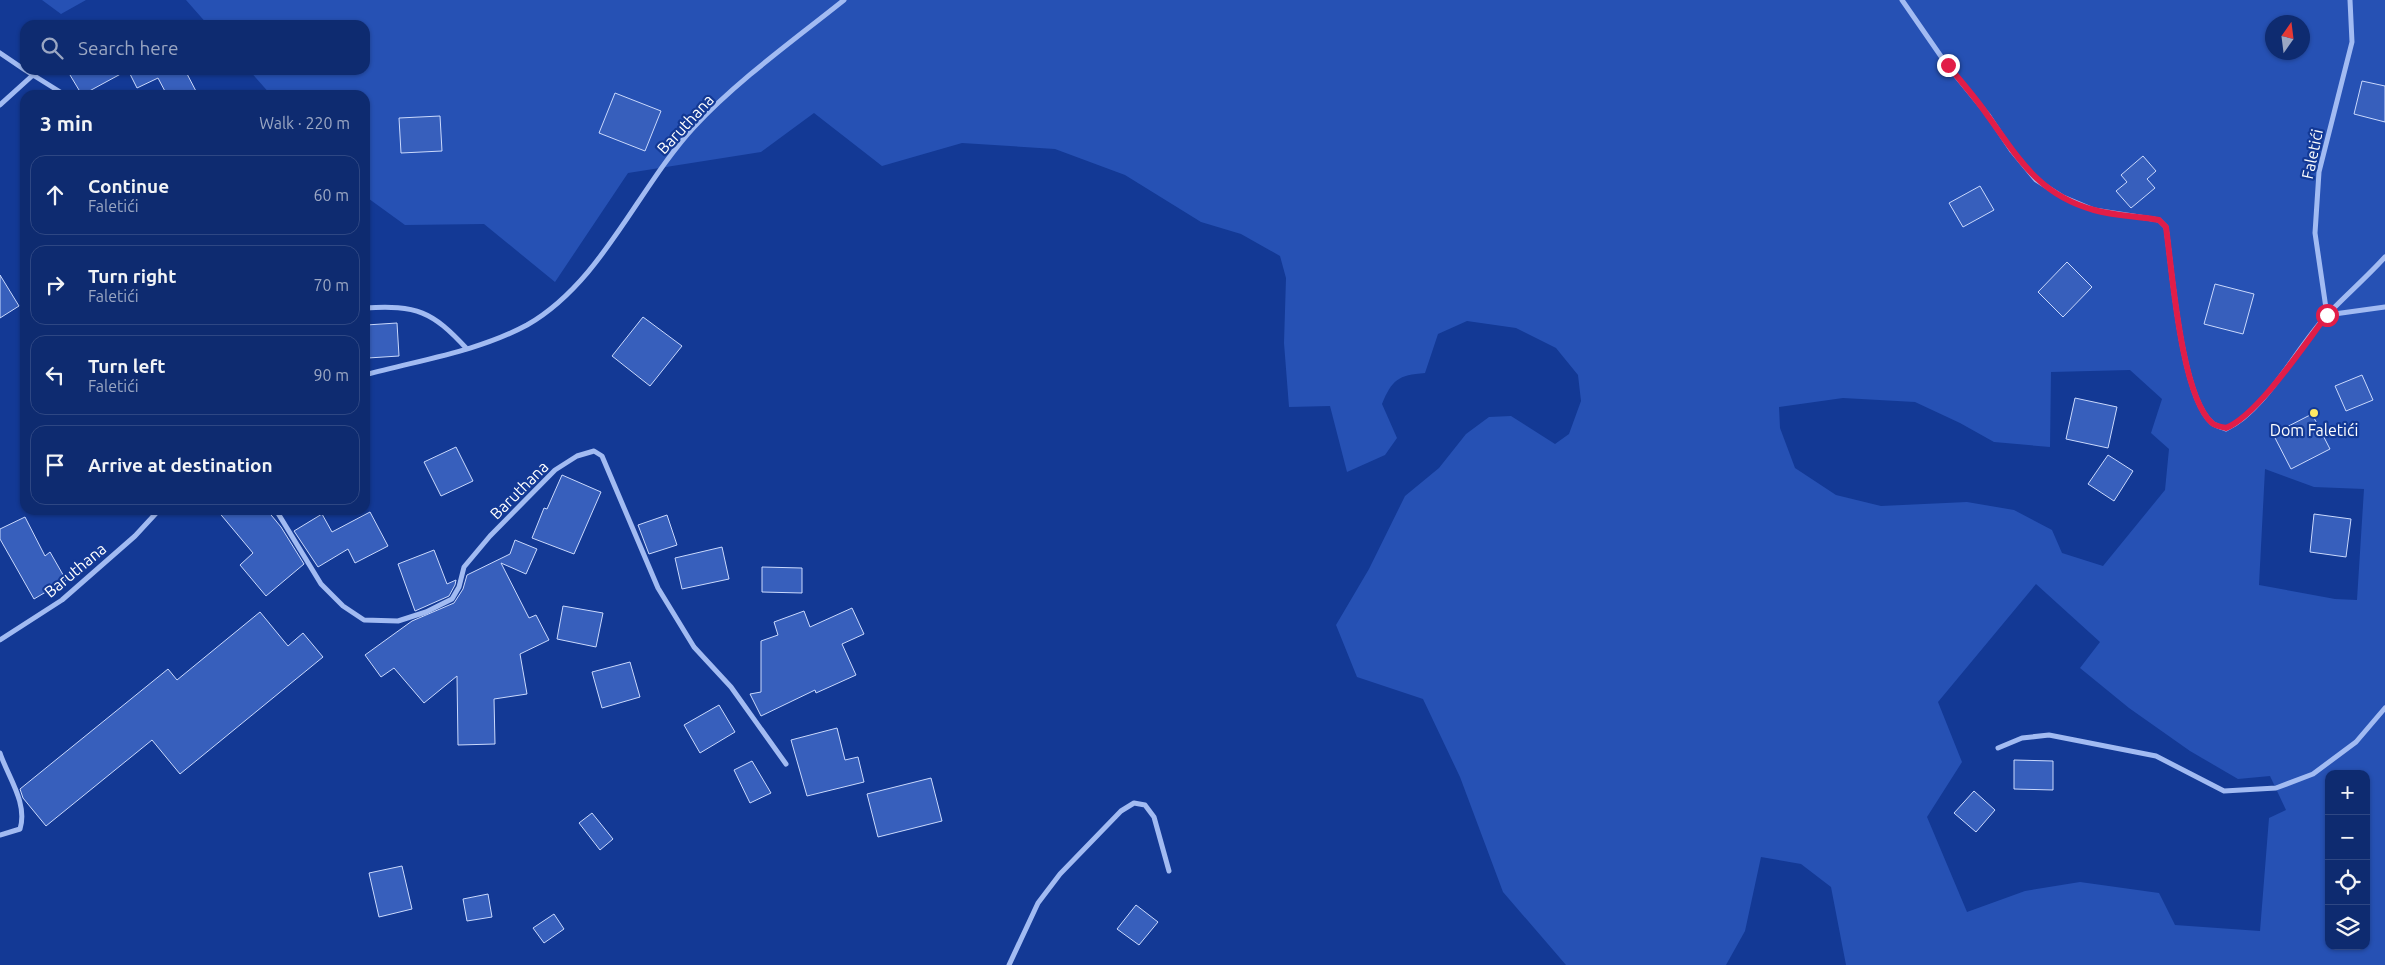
<!DOCTYPE html>
<html lang="en">
<head>
<meta charset="utf-8">
<style>
  :root { --surface:#0e2b70; --page:#1c3778; --text:#f1f3f6; --muted:#9ba7c3; --line:#2e4783 }
  body { margin:0; font-family:Ubuntu,sans-serif; background:var(--page); color:var(--text) }
  .controls { position:absolute; right:15px; bottom:15px; display:grid; overflow:hidden; border-radius:10px; box-shadow:0 1px 4px #0004 }
  .controls button { width:45px; height:45px; display:grid; place-items:center; padding:0; border:0; border-bottom:1px solid var(--line); background:var(--surface); color:var(--text); font:25px sans-serif }
  .compass { position:absolute; left:2265px; top:15px; width:45px; height:45px; border-radius:50%; background:var(--surface); box-shadow:0 1px 4px #0004; rotate:14deg }
  .stop { position:absolute; width:15px; height:15px; margin:-11px; border:4px solid #e11d48; border-radius:50%; background:#fff }
  .stop.end { background:#e11d48; border-color:#fff; box-shadow:0 1px 5px #0008 }
  .list { margin:0; padding:0; list-style:none }
  h2 { display:flex; justify-content:space-between; align-items:center; height:65px; margin:0; padding:0 20px; font-size:21px }
  h2 small { font-size:16px; font-weight:400; color:var(--muted) }
  .list li { display:grid; grid-template-columns:32px 1fr auto; gap:15px; align-items:center; box-sizing:border-box; height:80px; margin:0 10px 10px; padding:0 10px; border:1px solid var(--line); border-radius:15px }
  .list b { display:block; font-size:19px; white-space:nowrap }
  .list p { margin:0; font-size:16px; white-space:nowrap; color:var(--muted) }
  .list em { font-size:16px; font-style:normal; color:var(--muted) }
  .icon { flex:none; width:28px; height:28px; fill:none; stroke:currentColor; stroke-width:2; stroke-linecap:round; stroke-linejoin:round }
  .map { position:relative; flex:none; width:2385px; height:965px; overflow:hidden }
  .search { position:absolute; background:var(--surface); box-shadow:0 1px 4px #0004; left:20px; top:20px; width:350px; height:55px; display:flex; align-items:center; gap:12px; box-sizing:border-box; padding:0 18px; border-radius:15px; color:var(--muted); font-size:19px }
  .panel { position:absolute; background:var(--surface); box-shadow:0 1px 4px #0004; left:20px; top:90px; width:350px; height:425px; border-radius:15px }
  .map>svg:first-child { display:block }
  .green { fill:#2651b4; fill-rule:evenodd }
  .building { fill:#375fbc; stroke:#cad9fd }
  .lines { fill:none; stroke-linecap:round; stroke-linejoin:round }
  .minor { stroke:#a2bbf2; stroke-width:5 }
  .route { stroke:#e11d48; stroke-width:6 }
  .poi-dot { fill:#ffe964; stroke:#133995; stroke-width:2 }
  .labels { text-anchor:middle; stroke-width:4.5; stroke-linejoin:round; paint-order:stroke }
  .street-label { font-size:16px; fill:#fff; stroke:#133995 }
  .poi-label { font-size:16px; fill:#fff; stroke:#133995 }
</style>
</head>
<body>
<div class="map">
<svg width="2385" height="965" viewBox="0 0 2385 965">
  <rect width="100%" height="100%" fill="#133995"/>
  <path class="green" d="M42 0H86L61 14Z
    M186 0H2385V965H1846L1831 887 1801 864 1761 857 1745 931 1726 965H1566L1503 892 1460 777 1423 699 1357 677 1336 625 1369 569 1405 496 1439 468 1466 434 1489 417 1511 416 1555 444 1569 434 1581 401 1578 375 1556 348 1516 328 1467 321 1438 334 1425 373C1398 375 1392 380 1382 404L1397 438 1385 455 1347 472 1330 406 1289 407 1284 343 1286 278 1280 256 1241 234 1201 222 1125 175 1055 149 962 143 882 166 814 113 761 152 628 173 555 282 484 224 405 225 365 196V95H271L249 70H365V25H208ZM2272 22H2302V52H2272ZM2130 370 2162 399 2151 433 2169 449 2165 490 2103 566 2062 553 2052 530 2014 510 1967 502 1881 506 1836 495 1795 468 1780 428 1779 407 1843 398 1915 402 1960 423 1994 442 2050 447 2051 372ZM2265 469 2314 487 2364 489 2357 600 2335 599 2259 585ZM2036 584 2100 642 2080 668 2129 708 2190 751 2238 779 2270 776 2286 810 2269 818 2260 931 2175 925 2159 893 2080 882 2025 891 1967 912 1927 817 1962 762 1938 702ZM2329 774H2366V946H2329Z"/>
  <path class="building" d="M67 70H128L82 95Z
    M128 70H185L198 95H167L158 78 137 88Z
    M2362 81 2385 86V122L2354 114Z
    M615 93 661 111 645 151 599 133Z
    M440 116 442 151 401 153 399 118Z
    M2143 156 2156 171 2147 179 2155 188 2131 208 2116 191 2127 182 2121 175Z
    M1980 186 1994 210 1963 227 1949 203Z
    M2067 262 2092 287 2063 317 2038 292Z
    M0 275 19 306 0 318Z
    M2215 284 2254 294 2243 334 2204 324Z
    M643 317 682 346 650 386 612 356Z
    M397 323 399 356 368 358 366 325Z
    M2362 375 2373 400 2346 411 2335 386Z
    M2075 398 2117 407 2108 448 2066 439Z
    M2312 414 2330 449 2291 469 2273 434Z
    M456 447 473 481 441 496 424 462Z
    M2108 455 2133 471 2114 501 2088 484Z
    M562 475 601 492 574 554 532 538 544 508 547 509Z
    M217 510H267L281 527 304 564 266 596 240 565 253 553Z
    M370 512 388 546 355 563 348 549 318 567 294 531 322 514 332 532Z
    M2314 514 2351 519 2346 557 2310 552Z
    M667 515 677 545 649 554 638 525Z
    M25 517 45 556 50 552 66 580 34 599 0 539V529Z
    M515 540 537 549 526 574 501 563 529 618 536 615 549 640 520 654 527 694 494 699 495 744 458 745 457 676 424 703 394 668 381 677 365 655 412 621 454 603 463 589 467 575 510 554Z
    M722 547 729 579 682 589 675 558Z
    M434 550 447 584 456 580 455 585 449 596 415 611 398 564Z
    M762 567 802 568V593L762 592Z
    M563 606 603 613 596 647 557 639Z
    M852 608 864 634 842 644 856 675 816 693 815 690 761 716 750 694 761 692V641L778 635 774 622 804 611 810 627Z
    M260 612 288 646 303 633 323 657 180 774 152 740 46 826 23 798 20 789 168 669 177 680Z
    M630 662 640 697 602 708 592 672Z
    M719 705 735 732 700 753 684 725Z
    M837 728 845 760 858 757 864 782 807 796 791 740Z
    M2014 760 2053 761V790L2014 789Z
    M752 761 771 793 750 803 734 770Z
    M931 778 942 821 878 837 867 794Z
    M1974 791 1995 810 1976 832 1954 813Z
    M592 813 613 839 600 850 579 823Z
    M402 866 412 909 379 917 369 873Z
    M488 894 492 917 467 921 463 899Z
    M1136 905 1158 922 1139 945 1117 929Z
    M554 914 564 929 544 943 533 928Z"/>
  <g class="lines">
    <path class="minor" d="M1902 0 1947 65 1988 115 2012 151 2036 180 2063 197 2094 210 2159 220 2166 227C2172 270 2181 396 2212 423 2215 426 2222 427 2226 429 2266 411 2297 346 2328 314 2346 295 2367 277 2385 257
      M2350 0 2352 42 2319 172 2315 233 2327 315 2385 307
      M0 53 25 70
      M25 70 65 95
      M0 105 33 75
      M365 308C417 305 432 311 467 349
      M365 375C419 360 477 352 527 325 602 282 637 189 694 127 738 80 794 40 844 0
      M276 510 321 584 343 606 364 620 398 621 426 612 452 599 459 587 464 567 490 536 555 470 577 456 594 451 602 456 658 588 694 647 731 687 786 764
      M0 640 62 600 135 536 159 510
      M1998 748 2022 738 2049 735 2156 756 2224 791 2276 788 2313 774 2356 742 2385 708
      M0 753C8 777 28 803 20 829L0 835
      M1009 965 1038 903 1060 874 1121 811 1134 803 1145 805 1154 817 1169 871"/>
  </g>
  <g class="lines">
    <path class="route" d="M1948 65C1961 82 1976 98 1988 116 2019 159 2039 195 2094 210 2115 216 2138 216 2159 220L2166 227C2172 270 2181 396 2212 423 2215 426 2222 427 2226 428 2258 415 2304 345 2327 315"/>
  </g>
  <circle class="poi-dot" cx="2314" cy="413" r="5"/>
  <g class="labels">
    <g class="street-label">
      <text transform="translate(685 124) rotate(-47)" y="6">Baruthana</text>
      <text transform="translate(2312 154) rotate(-78)" y="6">Faletići</text>
      <text transform="translate(519 490) rotate(-45)" y="6">Baruthana</text>
      <text transform="translate(75 570) rotate(-40)" y="6">Baruthana</text>
    </g>
    <g class="poi-label">
      <text x="2314" y="436">Dom Faletići</text>
    </g>
  </g>
</svg>
<div class="controls">
<button>+</button>
<button>−</button>
<button><svg class="icon" aria-label="locate" viewBox="0 0 24 24"><circle cx="12" cy="12" r="6"/><path d="M12 2v4M12 18v4M2 12h4M18 12h4"/></svg></button>
<button><svg class="icon" aria-label="layers" viewBox="0 0 24 24"><path d="M12 4l9 5-9 5-9-5zM3 14l9 5 9-5"/></svg></button>
</div>
<svg class="compass" viewBox="-18 -18 36 36"><path d="M0-13l5 13h-10z" fill="#e53935"/><path d="M0 13l5-13h-10z" fill="#9ba7c3"/></svg>
<div class="stop" style="left:2327px;top:315px"></div>
<div class="stop end" style="left:1948px;top:65px"></div>
<div class="search"><svg class="icon" aria-label="search" viewBox="0 0 24 24"><circle cx="10" cy="10" r="6"/><path d="M15 15l6 6"/></svg>Search here</div>
<section class="panel">
<h2>3 min<small>Walk · 220 m</small></h2>
<ul class="list">
<li><svg class="icon" aria-label="ahead" viewBox="0 0 24 24"><path d="M12 20V5M6 11l6-6 6 6"/></svg><div><b>Continue</b><p>Faletići</p></div><em>60 m</em></li>
<li><svg class="icon" aria-label="right" viewBox="0 0 24 24"><path d="M7 20v-9h11M14 6l5 5-5 5"/></svg><div><b>Turn right</b><p>Faletići</p></div><em>70 m</em></li>
<li><svg class="icon" aria-label="left" viewBox="0 0 24 24"><path d="M17 20v-9H6M10 6l-5 5 5 5"/></svg><div><b>Turn left</b><p>Faletići</p></div><em>90 m</em></li>
<li><svg class="icon" aria-label="arrive" viewBox="0 0 24 24"><path d="M6 21V4h12l-3 4 3 4H6"/></svg><div><b>Arrive at destination</b></div></li>
</ul>
</section>
</div>
</body>
</html>
